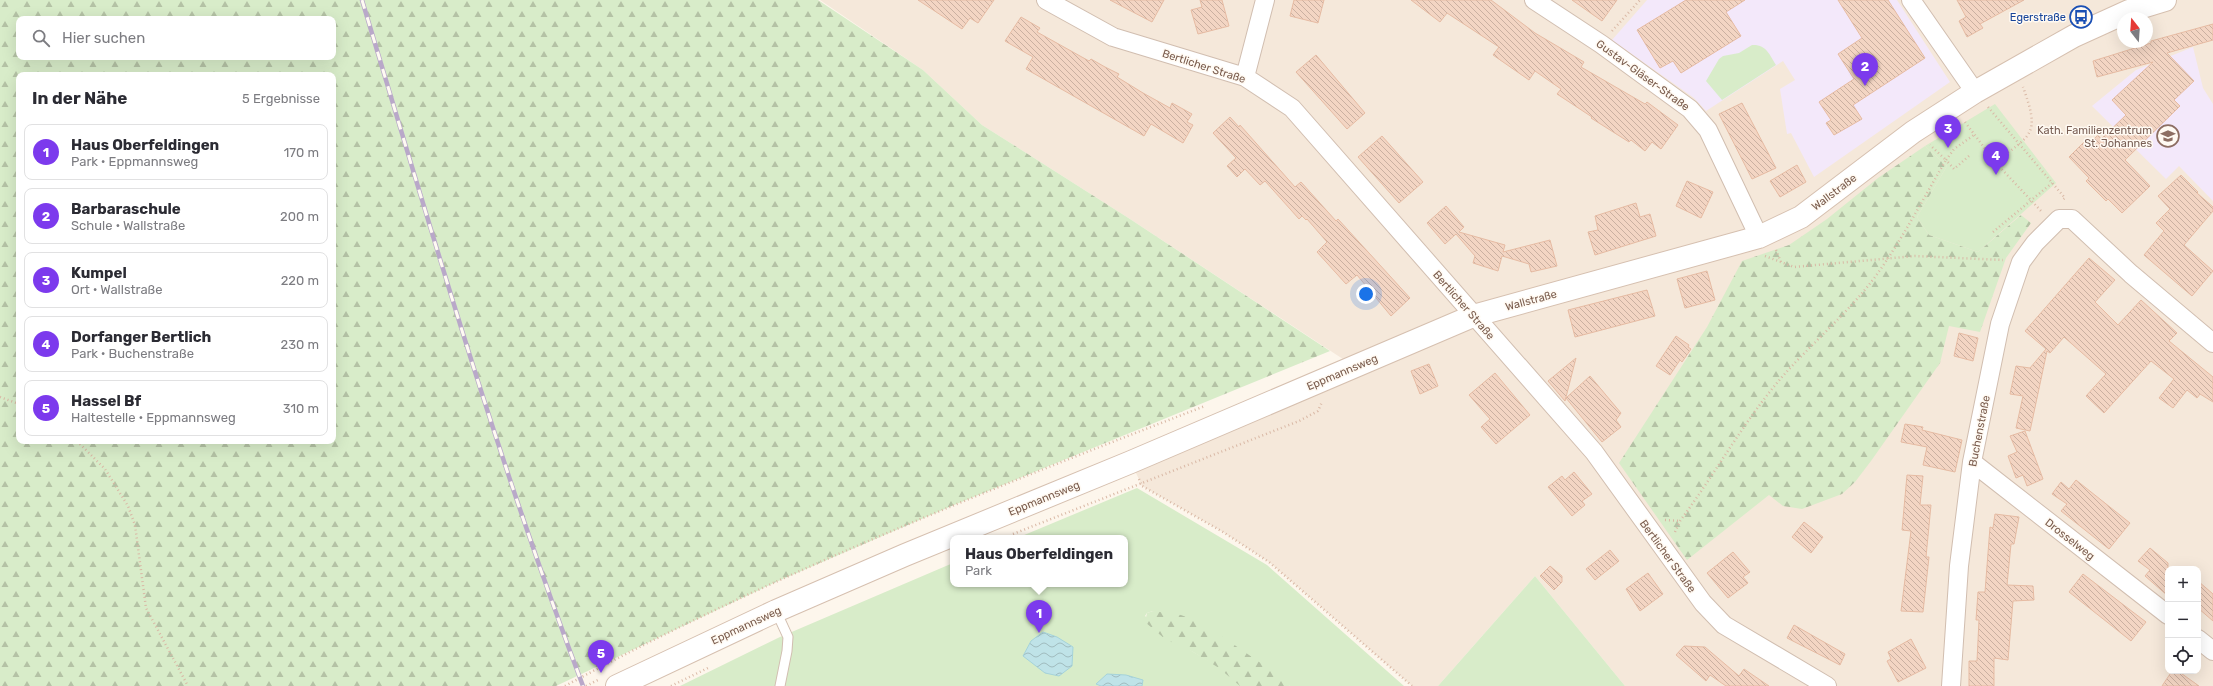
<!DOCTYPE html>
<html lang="de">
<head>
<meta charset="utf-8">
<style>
  :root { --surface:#fff; --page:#f7f7f7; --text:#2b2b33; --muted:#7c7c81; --line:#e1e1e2; --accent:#7c3aed }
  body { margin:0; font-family:Rubik,sans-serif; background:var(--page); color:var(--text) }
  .controls { position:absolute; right:12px; bottom:12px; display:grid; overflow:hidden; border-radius:8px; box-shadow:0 4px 16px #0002 }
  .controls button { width:36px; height:36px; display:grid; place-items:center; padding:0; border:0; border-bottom:1px solid var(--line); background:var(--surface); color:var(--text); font:20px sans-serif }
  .compass { position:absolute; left:2117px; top:12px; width:36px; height:36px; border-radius:50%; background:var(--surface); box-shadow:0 4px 16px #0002; rotate:343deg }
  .you { position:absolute; left:1366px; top:294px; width:14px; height:14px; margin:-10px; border:3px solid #fff; border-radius:50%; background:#1a73e8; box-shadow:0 0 0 6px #1a73e833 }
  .badge { display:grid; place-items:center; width:26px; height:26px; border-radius:50%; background:var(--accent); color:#fff; font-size:13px; font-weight:700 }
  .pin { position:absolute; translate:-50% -33px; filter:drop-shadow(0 1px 2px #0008) }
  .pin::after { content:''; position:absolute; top:21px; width:14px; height:12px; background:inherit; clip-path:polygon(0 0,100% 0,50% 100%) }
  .popup { position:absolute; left:950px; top:535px; width:178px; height:52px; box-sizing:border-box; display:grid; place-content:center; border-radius:8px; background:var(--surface); filter:drop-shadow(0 1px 3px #0005); font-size:13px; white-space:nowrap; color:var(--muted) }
  .popup b { font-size:15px; color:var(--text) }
  .popup::after { content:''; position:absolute; left:50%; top:100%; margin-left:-8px; border:8px solid transparent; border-top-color:var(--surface) }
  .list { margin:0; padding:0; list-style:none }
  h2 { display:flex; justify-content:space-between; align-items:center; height:52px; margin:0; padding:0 16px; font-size:17px }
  h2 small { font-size:13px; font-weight:400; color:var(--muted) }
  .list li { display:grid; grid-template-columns:26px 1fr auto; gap:12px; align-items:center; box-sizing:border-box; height:56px; margin:0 8px 8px; padding:0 8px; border:1px solid var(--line); border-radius:8px }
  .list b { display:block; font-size:15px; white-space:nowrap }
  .list p { margin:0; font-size:13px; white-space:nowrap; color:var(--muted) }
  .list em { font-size:13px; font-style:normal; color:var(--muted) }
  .icon { flex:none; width:22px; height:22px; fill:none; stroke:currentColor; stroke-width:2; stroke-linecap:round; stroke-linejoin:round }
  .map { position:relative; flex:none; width:2213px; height:686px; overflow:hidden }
  .search { position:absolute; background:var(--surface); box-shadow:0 4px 16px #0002; left:16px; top:16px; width:320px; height:44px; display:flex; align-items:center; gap:10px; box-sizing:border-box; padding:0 14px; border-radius:8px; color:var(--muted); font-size:15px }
  .panel { position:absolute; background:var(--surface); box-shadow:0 4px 16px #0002; left:16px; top:72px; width:320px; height:372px; border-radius:8px }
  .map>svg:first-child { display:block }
  .residential { fill:#f5e8da; fill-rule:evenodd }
  .education { fill:#f3e8fa }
  .green { fill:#d8ecc9 }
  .forest { fill:url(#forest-firs); fill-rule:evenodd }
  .water { fill:url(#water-waves); stroke:#a5d3da }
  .building { fill:url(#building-back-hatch); stroke:#e6bba3 }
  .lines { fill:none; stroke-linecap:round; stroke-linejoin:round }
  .lane-casing { stroke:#d1beb0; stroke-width:11 }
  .street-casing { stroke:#d1beb0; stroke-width:20 }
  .secondary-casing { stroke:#d6c0b0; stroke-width:24 }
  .path { stroke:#d9b8a5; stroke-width:2.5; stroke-dasharray:1 3; stroke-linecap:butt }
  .lane { stroke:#fff; stroke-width:9 }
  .street { stroke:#fff; stroke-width:18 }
  .secondary { stroke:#fff; stroke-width:22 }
  .rail-casing { stroke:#b9a8c9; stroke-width:4.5 }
  .rail { stroke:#fffaf3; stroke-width:3; stroke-dasharray:9; stroke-linecap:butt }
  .labels { text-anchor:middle; stroke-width:3; stroke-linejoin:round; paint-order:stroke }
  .transit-label { font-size:11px; fill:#164399; stroke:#fffaf3; text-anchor:end }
  .street-label { font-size:11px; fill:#7a5c4d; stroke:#fffaf3 }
  .education-label { font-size:11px; fill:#785e54; stroke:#fffaf3; text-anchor:end }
</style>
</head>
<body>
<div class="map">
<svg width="2213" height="686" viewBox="0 0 2213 686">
  <defs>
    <pattern id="forest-firs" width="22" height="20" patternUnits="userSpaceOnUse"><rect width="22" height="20" fill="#d8ecc9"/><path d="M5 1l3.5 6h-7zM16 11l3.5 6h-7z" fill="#b4c2a5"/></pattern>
    <pattern id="water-waves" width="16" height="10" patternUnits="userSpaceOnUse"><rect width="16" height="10" fill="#bfe3e8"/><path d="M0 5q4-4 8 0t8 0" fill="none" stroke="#a0bbbe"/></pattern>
    <pattern id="building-back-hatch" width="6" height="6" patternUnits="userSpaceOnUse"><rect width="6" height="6" fill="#f3d5c3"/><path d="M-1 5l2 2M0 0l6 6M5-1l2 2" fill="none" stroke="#cab0a1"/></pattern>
  </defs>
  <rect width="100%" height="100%" fill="#fdf6ec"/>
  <path class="residential" d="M820 0H2213V686H1625L1535 576 1438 686H1412L1269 562 1223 532 1142 486 1131 462 1355 367 1130 219 982 125 923 70ZM2123 18H2147V42H2123ZM2168 569H2198V671H2168Z"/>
  <path class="education" d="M1647 0H1897L1950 82 1814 177 1791 133 1787 134 1780 89 1795 80 1783 61 1706 111 1694 98 1612 40Z
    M2193 47 2203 88 2213 104V201L2179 166 2166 179 2092 106 2136 70Z"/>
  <path class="green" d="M1752 45C1766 44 1770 55 1776 65L1722 100 1706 81 1719 59 1723 56 1739 53Z
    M1995 104 2056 183 1978 252 1929 235 1917 217 1947 166 1925 146Z
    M1137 488 1267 565 1404 686H1290L1153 611 1147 613 1145 616 1190 650 1251 686H680L780 637 953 563V584H1125V538H1017Z
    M1535 576 1625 686H1438Z"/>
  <path class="forest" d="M0 0H818L923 70 982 125 1130 219 1330 351 954 505 776 582 556 686H0ZM19 19H333V57H19ZM19 75H333V441H19Z
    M1925 146 1947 166 1917 217 1929 235 1978 252 2021 215 2031 223 2006 258 1980 332 1949 326 1940 363 1871 461 1855 482 1842 494 1802 509 1783 506 1769 495 1687 560 1619 463 1707 327 1742 261 1789 245 1827 219 1878 178Z
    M1153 611 1181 615 1204 624 1265 666 1290 686H1240L1219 668 1193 652 1165 639 1145 622 1147 613Z"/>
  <path class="water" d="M1043 632 1057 637 1073 647 1072 666 1059 676 1045 673 1023 656 1031 641Z
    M1107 674 1126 675 1143 680 1142 686H1101L1096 684Z"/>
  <path class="building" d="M918 0H994L978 23 970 18 962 29Z
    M1110 0H1164L1152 22Z
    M1200 0H1222L1229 26 1198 34 1191 10 1202 7Z
    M1294 0H1324L1318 23 1290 16Z
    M1411 0H1491L1535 33 1584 62 1581 67 1645 104 1647 102 1678 125 1661 149 1652 142 1645 151 1631 140 1629 142 1591 118 1592 117 1557 94 1561 89 1535 71 1529 80 1493 55 1499 47 1447 13 1440 22Z
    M1572 0H1617L1602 21Z
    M1686 0H1745L1726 12 1741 36 1681 73 1673 61 1660 68 1637 30Z
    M1838 0H1888L1925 58 1853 105 1862 119 1834 135 1826 123 1831 120 1819 102 1854 79 1838 54 1862 38Z
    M1957 0H2024L1980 24 1983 28 1967 37 1959 21 1966 17Z
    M1021 17 1040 28 1037 32 1089 61 1091 59 1105 67 1119 74 1117 77 1143 93 1170 108 1172 103 1192 114 1187 122 1193 125 1183 143 1151 124 1144 136 1026 69 1033 57 1005 41Z
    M2213 24V40L2167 53 2194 81 2174 100 2180 106 2125 160 2150 186 2122 213 2108 199 2106 201 2086 181 2089 178 2069 157 2088 138 2091 142 2098 135 2101 139 2126 115 2112 100 2153 62 2097 77 2093 61 2151 43V41Z
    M1316 55 1365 113 1347 129 1296 72Z
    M1742 103 1776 168 1752 179 1719 114Z
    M1230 117 1239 127 1240 125 1295 187 1301 182 1336 221 1338 219 1410 298 1391 316 1357 275 1346 284 1317 252 1327 242 1307 219 1306 220 1302 216 1299 219 1265 181 1260 185 1245 169 1237 177 1227 166 1236 158 1213 133Z
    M1382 136 1423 182 1399 203 1358 157Z
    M1797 165 1806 182 1780 197 1770 181Z
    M2181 175 2198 192 2197 193 2213 207V211L2184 245 2213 271 2192 296 2144 255 2164 231 2156 223 2170 209 2158 196Z
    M1687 181 1713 192 1701 218 1676 206Z
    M1636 203 1640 217 1650 214 1656 236 1595 255 1588 232 1598 230 1595 216Z
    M1446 206 1464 227 1459 232 1505 245 1503 252 1550 240 1557 266 1531 272 1529 264 1502 256 1498 271 1473 263 1475 256 1456 234 1445 244 1427 223Z
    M2089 258 2115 280 2095 302 2118 325 2141 300 2177 333 2169 341 2213 377V402L2200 394 2197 398 2187 390 2173 408 2159 398 2174 379 2151 361 2104 413 2086 396 2106 374 2064 337 2050 353 2047 351 2030 431 2016 428 2023 396 2010 394 2016 366 2030 368 2046 349 2025 331Z
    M1707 271 1715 300 1685 308 1677 279Z
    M1647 290 1655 316 1575 337 1568 310Z
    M1959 333 1978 338 1973 361 1954 356Z
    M1676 336 1689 345 1688 347 1691 349 1682 362 1680 360 1670 375 1656 366Z
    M1576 358 1565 401 1548 381Z
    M1429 364 1438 386 1420 394 1411 371Z
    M1495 373 1530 415 1496 444 1481 427 1490 419 1469 395Z
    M1590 376 1621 413 1616 420 1621 427 1602 442 1566 398Z
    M1905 424 1923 427 1922 430 1962 440 1955 472 1923 465 1927 447 1901 442Z
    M2025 431 2043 479 2027 486 2023 475 2016 478 2008 456 2017 452 2010 436Z
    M1574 472 1592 494 1582 501 1585 505 1572 516 1548 487 1562 476 1565 480Z
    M1907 475 1923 476 1920 505H1931L1926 557H1929L1923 612 1901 611 1911 531 1902 530Z
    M2076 480 2130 523 2109 549 2061 511 2067 504 2052 494 2061 482 2069 489Z
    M1995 514 2019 517 2014 544H2011L2007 585 2033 586 2034 600 2013 601 2008 660 1994 658V686H1969V661H1977L1979 620H1976L1978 592H1985L1990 527 1993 528Z
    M1804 522 1823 537 1811 553 1792 537Z
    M2150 548 2168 563V596L2145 576 2150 570 2138 561Z
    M1610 550 1619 561 1595 580 1586 569Z
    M1733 552 1750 572 1743 577 1748 583 1728 598 1707 573Z
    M1550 566 1562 576V582L1554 590 1540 576Z
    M1648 573 1663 594 1640 611 1626 589Z
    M2083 574 2146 622 2131 641 2069 592Z
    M2198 581 2213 594V621L2198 608Z
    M1794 625 1845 654 1840 665 1787 638Z
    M1911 639 1926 668 1898 682 1887 661 1891 659 1888 652Z
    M1684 646 1705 647 1739 676 1744 669 1769 686H1726L1710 675 1706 681 1676 655Z
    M2172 671H2178L2199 686H2162Z"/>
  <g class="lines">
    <g class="lane-casing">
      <path id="lane" d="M776 611 788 637 787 651 780 686"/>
    </g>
    <g class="street-casing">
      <path id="street" d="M1046 0 1113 37 1245 77 1292 108 1594 452 1703 603 1724 625 1827 686
        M1534 0 1601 44 1690 109 1708 130 1759 237
        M1911 0 1975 92
        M1245 77 1265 0
        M1972 462 2168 615
        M2198 639 2213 651
        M1951 686 1959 566 1972 462 2000 324 2021 262 2035 243 2059 219H2072L2131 274 2213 343"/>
    </g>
    <g class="secondary-casing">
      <path id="secondary" d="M617 686 776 611 905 555 1131 462 1473 316 1759 237 1801 217 1913 132 1975 92 2074 36 2129 11 2165 0"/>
    </g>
    <path class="path" d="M1612 31 1640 0
      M1988 107 2065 198 2062 200
      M1965 122 1995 162 2042 212
      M1969 156 1954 169 1946 160 1954 149 1974 135
      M1995 162C2033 134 2040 134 2023 87
      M1993 232 2052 183
      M1776 250 1781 262
      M1765 256 1794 267 1915 256 2003 260
      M0 397 19 404
      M77 441 105 469 128 506 135 525 146 608 188 686
      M1139 479 1142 486 1223 532 1269 562 1412 686
      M1665 520 1680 521
      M1675 532 1680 521C1715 474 1744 421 1782 377 1812 343 1848 313 1875 277 1902 240 1923 199 1946 160L1930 145
      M1013 534 1299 421 1318 411 1322 402
      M565 686C770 575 988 490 1205 406
      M586 686 598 680
      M671 686 710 667"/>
    <use href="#lane" class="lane"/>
    <use href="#street" class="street"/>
    <use href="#secondary" class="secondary"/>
    <g class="rail-casing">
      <path id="rail" d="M362 0C431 230 498 461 583 686"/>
    </g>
    <use href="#rail" class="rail"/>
  </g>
  <defs>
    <g id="bus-ring" transform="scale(1.15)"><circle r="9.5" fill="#fffaf3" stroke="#1a4fb4" stroke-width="1.5"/><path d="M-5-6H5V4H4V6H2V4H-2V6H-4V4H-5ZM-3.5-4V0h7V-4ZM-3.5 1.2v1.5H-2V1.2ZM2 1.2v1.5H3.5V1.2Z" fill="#1a4fb4"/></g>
    <g id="school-ring" transform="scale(1.15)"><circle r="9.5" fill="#fffaf3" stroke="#8d6e63" stroke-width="1.5"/><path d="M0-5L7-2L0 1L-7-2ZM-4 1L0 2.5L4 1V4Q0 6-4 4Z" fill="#8d6e63"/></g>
  </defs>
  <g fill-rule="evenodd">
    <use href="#bus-ring" x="2081" y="17"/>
    <use href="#school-ring" x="2168" y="136"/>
  </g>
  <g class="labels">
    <g class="transit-label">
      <text x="2066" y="21">Egerstraße</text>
    </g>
    <g class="street-label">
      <text transform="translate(1204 66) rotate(18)" y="4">Bertlicher Straße</text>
      <text transform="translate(1643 75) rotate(36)" y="4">Gustav-Gläser-Straße</text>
      <text transform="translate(1834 192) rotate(-37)" y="4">Wallstraße</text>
      <text transform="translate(1531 300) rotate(-15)" y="4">Wallstraße</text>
      <text transform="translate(1464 305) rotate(49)" y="4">Bertlicher Straße</text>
      <text transform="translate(1342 372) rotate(-23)" y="4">Eppmannsweg</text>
      <text transform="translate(1979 431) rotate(-79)" y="4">Buchenstraße</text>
      <text transform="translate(1044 498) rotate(-22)" y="4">Eppmannsweg</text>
      <text transform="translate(2070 539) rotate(38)" y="4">Drosselweg</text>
      <text transform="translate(1668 556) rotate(54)" y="4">Bertlicher Straße</text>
      <text transform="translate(746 625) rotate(-25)" y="4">Eppmannsweg</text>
    </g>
    <g class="education-label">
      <text x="2152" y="134">Kath. Familienzentrum<tspan x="2152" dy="13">St. Johannes</tspan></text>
    </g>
  </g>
</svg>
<div class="controls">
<button>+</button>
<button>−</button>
<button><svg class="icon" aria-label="locate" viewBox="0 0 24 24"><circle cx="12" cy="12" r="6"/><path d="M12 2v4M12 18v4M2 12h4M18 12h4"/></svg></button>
</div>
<svg class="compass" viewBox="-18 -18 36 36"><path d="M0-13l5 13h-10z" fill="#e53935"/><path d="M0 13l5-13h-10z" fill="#7c7c81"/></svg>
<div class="you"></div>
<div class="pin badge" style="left:1039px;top:633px">1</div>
<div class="popup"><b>Haus Oberfeldingen</b>Park</div>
<div class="pin badge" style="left:1865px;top:86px">2</div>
<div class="pin badge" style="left:1948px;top:148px">3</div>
<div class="pin badge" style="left:1996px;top:175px">4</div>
<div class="pin badge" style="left:601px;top:673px">5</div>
<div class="search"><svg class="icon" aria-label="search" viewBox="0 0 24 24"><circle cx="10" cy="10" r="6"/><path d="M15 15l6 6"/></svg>Hier suchen</div>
<section class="panel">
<h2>In der Nähe<small>5 Ergebnisse</small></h2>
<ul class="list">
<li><span class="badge">1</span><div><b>Haus Oberfeldingen</b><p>Park · Eppmannsweg</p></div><em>170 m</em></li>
<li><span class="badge">2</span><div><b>Barbaraschule</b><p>Schule · Wallstraße</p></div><em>200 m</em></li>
<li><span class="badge">3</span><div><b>Kumpel</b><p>Ort · Wallstraße</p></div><em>220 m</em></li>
<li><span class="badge">4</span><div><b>Dorfanger Bertlich</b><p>Park · Buchenstraße</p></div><em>230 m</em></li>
<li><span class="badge">5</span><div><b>Hassel Bf</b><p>Haltestelle · Eppmannsweg</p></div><em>310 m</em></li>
</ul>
</section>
</div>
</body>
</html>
